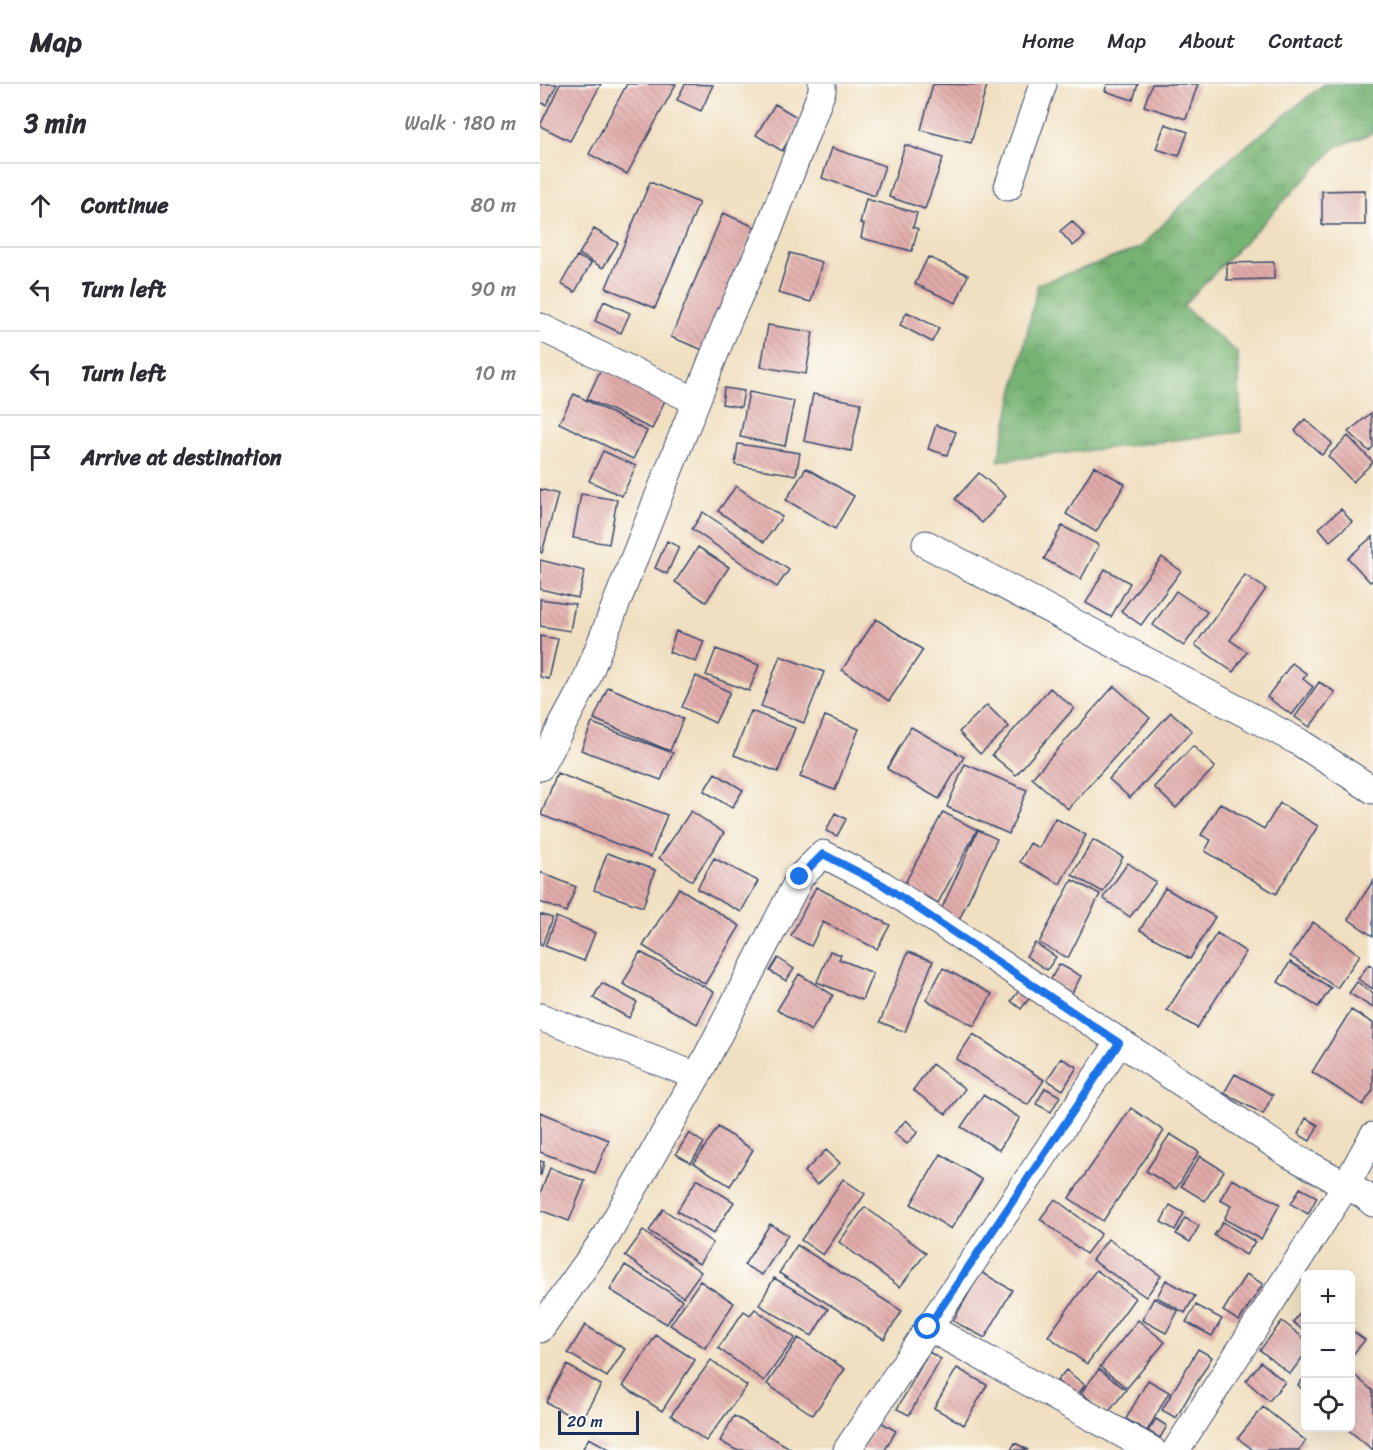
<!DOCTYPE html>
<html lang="en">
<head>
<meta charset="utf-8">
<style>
  :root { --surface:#fff; --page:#f2f2f3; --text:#2b2b33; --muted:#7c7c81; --line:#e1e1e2 }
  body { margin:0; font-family:Sriracha,sans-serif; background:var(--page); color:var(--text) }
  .controls { position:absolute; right:18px; bottom:18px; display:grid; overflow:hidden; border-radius:9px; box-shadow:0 6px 24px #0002 }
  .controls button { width:54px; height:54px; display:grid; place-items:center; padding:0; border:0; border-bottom:2px solid var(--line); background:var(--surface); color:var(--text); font:30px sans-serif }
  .scale { position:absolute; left:18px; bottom:15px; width:81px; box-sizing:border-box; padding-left:6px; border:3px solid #1b2f5e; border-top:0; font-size:16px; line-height:21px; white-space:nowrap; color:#1b2f5e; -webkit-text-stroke:4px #fdfcf7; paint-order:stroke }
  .stop { position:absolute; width:18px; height:18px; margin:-14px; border:4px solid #1a73e8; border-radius:50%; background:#fff }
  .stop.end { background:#1a73e8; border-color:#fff; box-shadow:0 2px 6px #0008 }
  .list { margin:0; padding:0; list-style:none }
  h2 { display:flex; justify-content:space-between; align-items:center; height:78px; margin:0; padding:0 24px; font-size:26px }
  h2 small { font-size:20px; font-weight:400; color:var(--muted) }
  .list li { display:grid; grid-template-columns:39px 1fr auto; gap:18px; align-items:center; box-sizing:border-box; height:84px; padding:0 24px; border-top:2px solid var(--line) }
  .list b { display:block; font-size:22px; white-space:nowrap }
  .list em { font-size:20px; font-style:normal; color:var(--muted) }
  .icon { flex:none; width:33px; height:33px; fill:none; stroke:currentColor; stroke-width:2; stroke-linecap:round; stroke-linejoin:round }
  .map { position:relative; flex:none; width:833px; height:1366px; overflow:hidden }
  header { display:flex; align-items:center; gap:36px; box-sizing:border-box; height:84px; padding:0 30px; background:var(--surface); border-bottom:2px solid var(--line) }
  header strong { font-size:28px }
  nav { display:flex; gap:33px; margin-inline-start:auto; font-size:21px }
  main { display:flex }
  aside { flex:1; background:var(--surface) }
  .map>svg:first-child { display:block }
  .forest { fill:url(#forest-crowns); stroke:#487068; stroke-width:1.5 }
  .building { fill:url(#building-back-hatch) }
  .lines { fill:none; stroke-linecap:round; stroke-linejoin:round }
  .minor-casing { stroke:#3b496d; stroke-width:29 }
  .minor { stroke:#fff; stroke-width:27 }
  .route { stroke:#1a73e8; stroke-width:8 }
</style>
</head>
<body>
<header>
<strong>Map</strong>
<nav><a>Home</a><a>Map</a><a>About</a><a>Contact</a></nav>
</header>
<main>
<aside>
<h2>3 min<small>Walk · 180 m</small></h2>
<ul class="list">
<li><svg class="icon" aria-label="ahead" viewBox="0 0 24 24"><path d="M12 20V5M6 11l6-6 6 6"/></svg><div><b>Continue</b></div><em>80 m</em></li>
<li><svg class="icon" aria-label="left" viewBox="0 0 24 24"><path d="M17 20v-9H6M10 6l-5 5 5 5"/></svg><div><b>Turn left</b></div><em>90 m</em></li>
<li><svg class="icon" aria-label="left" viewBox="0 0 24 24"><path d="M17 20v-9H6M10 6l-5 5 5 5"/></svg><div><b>Turn left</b></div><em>10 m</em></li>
<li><svg class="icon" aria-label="arrive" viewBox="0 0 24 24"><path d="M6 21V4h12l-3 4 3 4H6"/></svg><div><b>Arrive at destination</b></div></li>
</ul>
</aside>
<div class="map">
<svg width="833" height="1366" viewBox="0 0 833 1366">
  <defs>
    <pattern id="forest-crowns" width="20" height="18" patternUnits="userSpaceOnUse" patternTransform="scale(1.5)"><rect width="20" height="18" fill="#76b272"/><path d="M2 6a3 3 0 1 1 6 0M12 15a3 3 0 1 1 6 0" fill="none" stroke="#609161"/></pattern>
    <pattern id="building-back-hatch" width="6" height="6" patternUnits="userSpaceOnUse" patternTransform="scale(1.5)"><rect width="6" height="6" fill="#e1aba9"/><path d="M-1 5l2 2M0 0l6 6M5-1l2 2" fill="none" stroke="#c09394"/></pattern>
  </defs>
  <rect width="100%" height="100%" fill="#fdfcf7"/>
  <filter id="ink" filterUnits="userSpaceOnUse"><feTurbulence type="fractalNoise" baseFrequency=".0167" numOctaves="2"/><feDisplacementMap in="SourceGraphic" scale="12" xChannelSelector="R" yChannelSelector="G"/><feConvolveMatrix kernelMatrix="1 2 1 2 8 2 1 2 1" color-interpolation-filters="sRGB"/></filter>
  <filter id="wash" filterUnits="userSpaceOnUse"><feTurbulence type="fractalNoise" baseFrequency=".008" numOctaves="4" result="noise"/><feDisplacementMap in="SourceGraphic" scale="24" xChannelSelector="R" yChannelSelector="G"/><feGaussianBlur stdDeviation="1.35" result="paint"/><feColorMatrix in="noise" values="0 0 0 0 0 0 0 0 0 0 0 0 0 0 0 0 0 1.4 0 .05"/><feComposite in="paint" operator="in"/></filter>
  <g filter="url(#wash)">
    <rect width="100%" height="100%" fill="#f0dfc0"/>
    <path class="forest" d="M784 0H833V49L796 63 643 222 698 269 701 348 458 377 498 200 600 164 675 87Z"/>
    <g id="blocks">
      <path class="building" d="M0 0H17L6 21 0 18Z
        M20 0H61L30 57 0 42Z
        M87 0H136L87 90 49 70Z
        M145 0 173 1 161 27 137 16Z
        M393 0 447 1 431 59 381 46Z
        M567 0H598L593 16 565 7Z
        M612 0H658L646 35 604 22Z
        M235 20 262 36 242 67 216 51Z
        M625 40 648 48 639 72 616 65Z
        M365 61 403 74 385 125 349 113Z
        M292 64 345 82 335 112 282 94Z
        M110 98 159 119 115 224 66 204Z
        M825 106V141H782V107Z
        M326 115 377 129 373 143 378 145 372 167 321 154 324 140 320 139Z
        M183 129 215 143 163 266 131 253Z
        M532 137 545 152 533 162 520 147Z
        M54 145 78 159 63 184 39 170Z
        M250 169 282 178 271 218 238 209Z
        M37 172 51 179 35 208 21 200Z
        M388 173 428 191 416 219 375 200Z
        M734 178V195L687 196V179Z
        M64 217 90 229 81 249 55 237Z
        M367 228 399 244 392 258 360 241Z
        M228 241 273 248 266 290 221 283Z
        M61 285 126 314 112 345 47 315Z
        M184 304 204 307 201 323 182 320Z
        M209 308 254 317 245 362 200 353Z
        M34 310 107 347 93 375 19 339Z
        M273 310 321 319 311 367 264 357Z
        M831 329 833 363 829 367 808 348Z
        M765 335 792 359 782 371 755 347Z
        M396 341 416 348 407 371 388 365Z
        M808 352 833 378 813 398 788 372Z
        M198 360 260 369 256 391 195 381Z
        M63 367 96 382 82 412 49 397Z
        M554 382 585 400 556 448 526 430Z
        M266 384 314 412 295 445 246 416Z
        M439 389 466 412 442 439 415 415Z
        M196 402 242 433 224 458 178 427Z
        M0 405 18 410 2 469 0 468Z
        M41 410 77 416 69 460 33 454Z
        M801 425 812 438 790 457 779 444Z
        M163 428 249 486 237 503 152 445Z
        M522 442 559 461 541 495 504 475Z
        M833 452V496L830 498 808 474Z
        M127 457 139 463 127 490 115 484Z
        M158 463 189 483 166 518 135 498Z
        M622 473 641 487 601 541 581 527Z
        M0 476 45 487 38 514 0 505Z
        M565 485 590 499 571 533 546 519Z
        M705 491 726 505 690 556 707 568 693 588 655 561Z
        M636 507 667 528 644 562 613 541Z
        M0 515 35 520 30 547 0 542Z
        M336 535 383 566 349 617 302 586Z
        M136 547 164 557 156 578 129 568Z
        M0 552 18 555 9 595 0 593Z
        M176 565 219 581 209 607 166 591Z
        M240 572 284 588 264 639 221 622Z
        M752 579 767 590 763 595 773 603 752 631 727 613Z
        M156 592 190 608 175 639 142 623Z
        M779 598 795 608 770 643 755 633Z
        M574 602 610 634 528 725 492 694Z
        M68 603 143 635 130 667 54 635Z
        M510 604 534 624 476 691 452 671Z
        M447 621 469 643 440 670 419 648Z
        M211 627 255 644 238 688 194 671Z
        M631 628 652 647 590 714 569 695Z
        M285 632 319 645 295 706 260 693Z
        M52 639 133 669 121 696 41 666Z
        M371 643 424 673 399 715 347 685Z
        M653 662 675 683 636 724 614 703Z
        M425 680 487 706 469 750 407 723Z
        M17 689 127 731 111 773 1 731Z
        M175 689 203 706 192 724 164 707Z
        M680 719 724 745 740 719 778 742 736 810 665 767 671 756 661 751Z
        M151 727 184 749 152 797 119 774Z
        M403 728 437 746 398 819 364 801Z
        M295 729 306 735 297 752 286 747Z
        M515 734 546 751 520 800 480 778 490 759 499 764Z
        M438 746 457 755 418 838 399 830Z
        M553 756 583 773 563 808 532 791Z
        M67 769 115 786 103 823 54 806Z
        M174 774 218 797 201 828 157 805Z
        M588 779 616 798 590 833 563 814Z
        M0 788 36 803 26 828 0 818Z
        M532 796 560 810 528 874 499 859Z
        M833 797V852L808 835Z
        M276 803 350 841 337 865 283 838 271 862 251 852Z
        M139 804 200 842 165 900 103 862Z
        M625 804 675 833 650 875 600 846Z
        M0 830 12 834 2 862 0 861Z
        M16 833 55 849 44 877 5 862Z
        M773 838 820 871 797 904 750 872Z
        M677 849 706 868 657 944 627 926Z
        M495 859 516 873 507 886 486 872Z
        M290 867 301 871 299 875 333 889 322 916 277 898Z
        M100 868 174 908 157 940 83 900Z
        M368 868 393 877 365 948 340 938Z
        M238 874 254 885 246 897 230 887Z
        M750 878 791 904 778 923 738 898Z
        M519 880 541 892 532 909 510 897Z
        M829 880 833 883V905L818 895Z
        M403 884 452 910 434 942 386 916Z
        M259 890 293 911 271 947 237 926Z
        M817 898 833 909V924L809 909Z
        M62 899 97 918 89 934 53 914Z
        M484 900 494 908 481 925 471 917Z
        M811 926 833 939V1006L823 1021 772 988Z
        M433 950 504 996 488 1021 416 975Z
        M521 974 537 983 523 1006 507 996Z
        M392 980 425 1005 406 1030 373 1006Z
        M695 990 733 1011 723 1030 684 1009Z
        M505 1004 520 1012 511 1028 496 1020Z
        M443 1011 480 1034 459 1066 421 1043Z
        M591 1024 624 1047 563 1137 529 1114Z
        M0 1028 69 1056 55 1089 0 1068Z
        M766 1034 778 1041 770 1057 758 1050Z
        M366 1036 378 1048 367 1060 354 1049Z
        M178 1043 213 1066 190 1102 154 1079Z
        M149 1049 164 1059 151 1079 136 1070Z
        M630 1050 659 1068 636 1105 606 1087Z
        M286 1066 300 1079 277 1101 264 1088Z
        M401 1070 442 1096 411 1145 371 1120Z
        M660 1072 684 1087 665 1117 641 1102Z
        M0 1077 4 1078 1 1091H0Z
        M10 1084 45 1097 29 1137 0 1126V1110Z
        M157 1095 194 1118 173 1150 137 1127Z
        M303 1095 325 1110 283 1171 261 1156Z
        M692 1095 740 1120 721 1155 684 1135 691 1122 680 1116Z
        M760 1104 777 1113 768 1130 751 1120Z
        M515 1115 561 1150 546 1170 500 1135Z
        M630 1121 644 1129 635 1146 621 1138Z
        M325 1123 386 1169 360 1203 299 1158Z
        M123 1125 173 1159 159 1180 109 1147Z
        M645 1134 659 1142 650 1158 636 1150Z
        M683 1138 715 1158 706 1171 674 1151Z
        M230 1140 248 1151 222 1191 204 1181Z
        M103 1147 161 1188 143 1213 85 1172Z
        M568 1155 621 1192 606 1213 552 1176Z
        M257 1161 362 1227 344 1255 239 1189Z
        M85 1181 142 1216 127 1240 70 1206Z
        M556 1186 595 1214 547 1280 508 1252Z
        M441 1188 472 1206 445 1254 413 1237Z
        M706 1190 723 1200 699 1237 683 1227Z
        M234 1194 288 1225 272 1252 219 1221Z
        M626 1196 655 1212 645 1229 617 1213Z
        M160 1197 194 1219 165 1264 130 1241Z
        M614 1214 638 1227 626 1249 602 1236Z
        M656 1221 682 1235 672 1252 646 1238Z
        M765 1223V1248L753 1238Z
        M215 1225 255 1254 224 1297 178 1264 204 1227 210 1231Z
        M598 1236 625 1258 587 1304 560 1283Z
        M742 1237 765 1255V1270L750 1290 720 1266Z
        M45 1241 85 1265 67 1293 28 1269Z
        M810 1245 825 1256 810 1274Z
        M116 1251 155 1276 122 1327 83 1302Z
        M258 1254 305 1285 273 1331 227 1300Z
        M658 1265 672 1273 636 1334 622 1326Z
        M389 1268 401 1275 369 1331 357 1325Z
        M171 1276 207 1302 166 1357 131 1331Z
        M721 1278 745 1298 729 1317 706 1297Z
        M27 1281 61 1301 40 1338 6 1318Z
        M417 1284 447 1301 424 1341 394 1324Z
        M559 1285 586 1306 568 1329 541 1309Z
        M526 1286 545 1301 536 1312 517 1297Z
        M810 1287 833 1307V1366L806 1344H810Z
        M765 1293V1308L758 1301Z
        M608 1296 629 1308 607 1347 586 1335Z
        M723 1323 766 1357 759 1366H713L698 1354Z
        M194 1332 250 1364 249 1366H196L180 1357Z
        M616 1335 627 1342 620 1354 608 1347Z
        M339 1337 356 1347 345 1366H322Z
        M49 1354 71 1366H42Z
        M475 1359 488 1366H471Z"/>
    </g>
  </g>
  <g filter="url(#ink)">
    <use href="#blocks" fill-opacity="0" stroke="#3b496d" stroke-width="1.5"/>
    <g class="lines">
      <g class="minor-casing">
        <path id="minor" d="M468 103 503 0
          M0 243 156 317
          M386 460 759 658 833 706
          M0 683 45 599 188 236 228 148 282 7V0
          M0 933 157 992
          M388 1243 612 1366
          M0 1245 67 1151 157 992 260 793 283 770 343 801 749 1070 824 1111 833 1119
          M307 1366 579 959
          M636 1366 805 1103 833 1052"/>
      </g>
      <use href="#minor" class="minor"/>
    </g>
  </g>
  <g class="lines" filter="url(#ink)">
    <path class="route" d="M260 793 283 770 343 801 579 959 388 1243"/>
  </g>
</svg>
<div class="controls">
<button>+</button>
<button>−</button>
<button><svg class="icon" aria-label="locate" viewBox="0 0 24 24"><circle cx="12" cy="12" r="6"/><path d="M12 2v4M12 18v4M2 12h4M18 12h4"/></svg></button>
</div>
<div class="scale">20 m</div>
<div class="stop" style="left:388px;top:1243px"></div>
<div class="stop end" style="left:260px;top:793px"></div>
</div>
</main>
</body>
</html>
